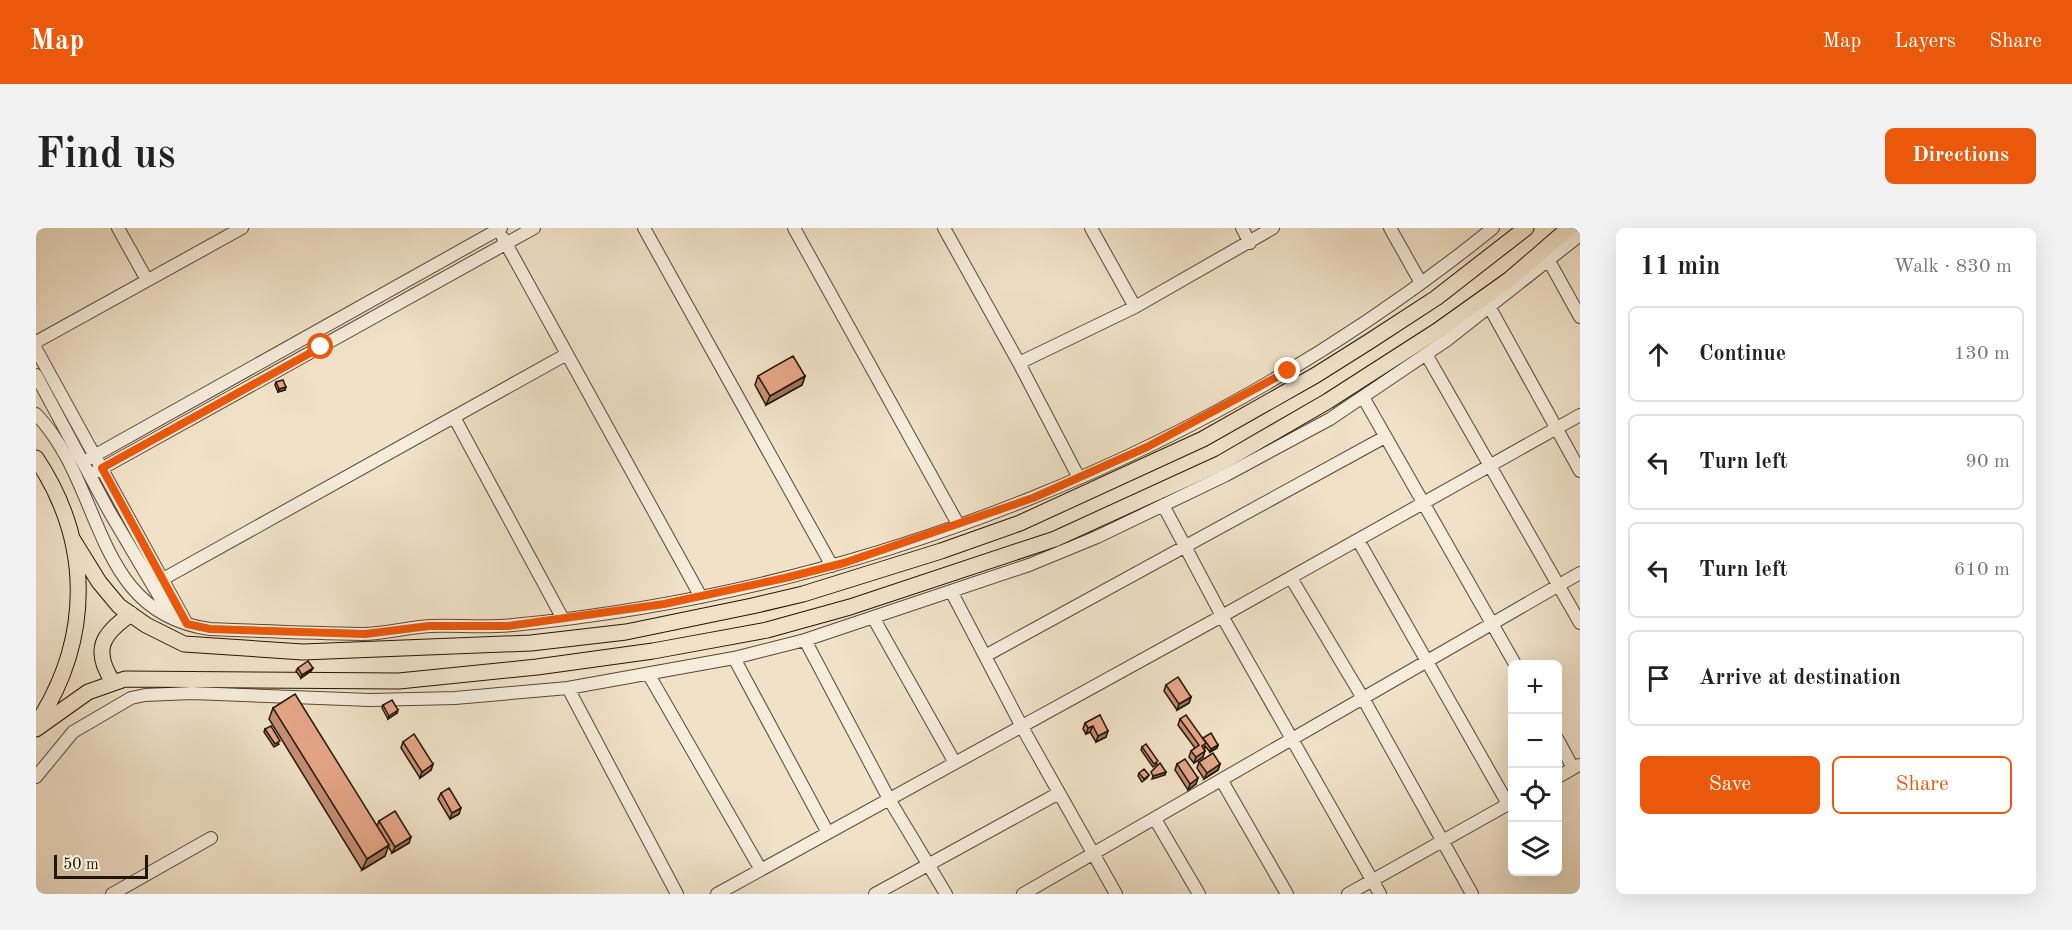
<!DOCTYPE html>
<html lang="en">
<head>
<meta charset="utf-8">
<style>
  :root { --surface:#fff; --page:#f2f2f2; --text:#222; --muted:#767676; --line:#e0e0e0; --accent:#ea580c }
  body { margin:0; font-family:"Old Standard TT",serif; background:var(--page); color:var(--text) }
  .controls { position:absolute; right:18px; bottom:18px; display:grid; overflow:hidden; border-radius:9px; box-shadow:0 6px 24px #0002 }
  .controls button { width:54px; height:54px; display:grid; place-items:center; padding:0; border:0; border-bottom:2px solid var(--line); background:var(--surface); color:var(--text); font:30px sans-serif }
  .scale { position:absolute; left:18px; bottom:15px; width:94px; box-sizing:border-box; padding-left:6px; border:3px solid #231506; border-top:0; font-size:16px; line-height:21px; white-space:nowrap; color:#231506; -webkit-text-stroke:4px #f5ecdb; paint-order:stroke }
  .stop { position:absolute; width:18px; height:18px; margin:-14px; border:4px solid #ea580c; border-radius:50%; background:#fff }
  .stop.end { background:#ea580c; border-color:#fff; box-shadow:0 2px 6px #0008 }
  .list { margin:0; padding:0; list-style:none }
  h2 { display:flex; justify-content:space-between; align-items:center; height:78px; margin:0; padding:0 24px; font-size:26px }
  h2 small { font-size:20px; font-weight:400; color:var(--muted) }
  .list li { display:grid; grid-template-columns:39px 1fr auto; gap:18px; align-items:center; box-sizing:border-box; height:96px; margin:0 12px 12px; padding:0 12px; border:2px solid var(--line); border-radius:9px }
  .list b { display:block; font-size:22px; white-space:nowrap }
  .list em { font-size:20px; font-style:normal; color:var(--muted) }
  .actions { display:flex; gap:12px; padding:18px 24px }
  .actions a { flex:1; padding:14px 0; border:2px solid var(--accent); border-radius:9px; text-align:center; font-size:21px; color:var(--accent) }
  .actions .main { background:var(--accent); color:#fff }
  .icon { flex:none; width:33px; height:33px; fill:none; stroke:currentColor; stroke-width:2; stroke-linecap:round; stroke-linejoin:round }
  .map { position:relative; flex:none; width:1544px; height:666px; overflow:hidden; border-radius:9px }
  header { display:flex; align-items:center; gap:36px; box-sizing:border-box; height:84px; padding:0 30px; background:var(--accent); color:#fff }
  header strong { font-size:28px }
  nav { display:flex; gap:33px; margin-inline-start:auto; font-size:21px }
  .intro { display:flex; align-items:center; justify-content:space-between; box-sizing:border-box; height:144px; padding:0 36px }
  h1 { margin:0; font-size:42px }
  .button { padding:15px 27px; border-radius:9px; background:var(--accent); color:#fff; font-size:21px; font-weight:700 }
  main { display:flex; gap:36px; padding:0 36px }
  aside { flex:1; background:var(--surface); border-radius:9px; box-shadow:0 6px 24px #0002 }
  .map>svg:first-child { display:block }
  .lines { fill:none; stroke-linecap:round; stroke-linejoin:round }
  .minor-casing { stroke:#564836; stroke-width:14 }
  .major-casing { stroke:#231506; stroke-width:17 }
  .minor { stroke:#f5ecdb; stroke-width:12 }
  .major { stroke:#f0e1c7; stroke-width:15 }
  .wall { fill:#c58e74; stroke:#231506; stroke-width:1.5 }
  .shaded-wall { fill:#a0745e; stroke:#231506; stroke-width:1.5 }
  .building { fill:#e5a587; stroke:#231506; stroke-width:1.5 }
  .route { stroke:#ea580c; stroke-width:8 }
</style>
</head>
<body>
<header>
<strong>Map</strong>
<nav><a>Map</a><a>Layers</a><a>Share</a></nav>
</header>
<div class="intro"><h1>Find us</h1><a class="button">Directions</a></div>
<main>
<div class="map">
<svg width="1544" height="666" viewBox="0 0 1544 666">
  <rect width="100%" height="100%" fill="#f0e1c7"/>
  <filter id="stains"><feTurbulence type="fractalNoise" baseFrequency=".00333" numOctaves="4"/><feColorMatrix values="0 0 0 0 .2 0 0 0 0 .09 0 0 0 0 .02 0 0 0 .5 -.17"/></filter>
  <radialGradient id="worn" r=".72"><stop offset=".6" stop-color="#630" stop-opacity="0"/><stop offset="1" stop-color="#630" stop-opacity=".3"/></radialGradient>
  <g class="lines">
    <g class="minor-casing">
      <path id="minor" d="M82 0 111 52
        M608 0 796 338
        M758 0 922 296
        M908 0 983 135 1043 250
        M1055 0 1099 79
        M1206 0 1214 15
        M1354 0 1385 55
        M467 10 665 369
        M1513 33 1544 89
        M1454 80 1544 243
        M0 114 206 0
        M0 121 151 396
        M1390 126 1544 395
        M983 135 1099 79 1237 0
        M0 147 73 283 136 390
        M1327 169 1479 436
        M0 186C69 258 56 385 174 401 224 403 275 405 326 406 349 406 372 399 394 398 422 397 450 400 477 397 832 362 1179 225 1457 0
        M418 189 527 391
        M47 234 465 0
        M54 247 498 0
        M1127 277 1186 388 1344 666
        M1322 312 1472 576
        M1255 350 1328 472 1436 666
        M127 351 531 126
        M915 363 986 499 1080 666
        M838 391 919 535
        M769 412 853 571 910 666
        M949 428 1349 209
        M698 430 792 605
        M613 447 725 642
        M532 460 641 666
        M1522 512 1537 540
        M0 549 37 504 95 470 109 467 156 465 334 472 419 470 532 460 698 430 769 412 993 337 1061 309 1190 247 1294 191 1411 112 1544 7
        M1522 549 1543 537
        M1186 553 1251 666
        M1119 591 1163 666
        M76 666 175 610
        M681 666 1186 388 1544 187
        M839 666 1023 565
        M987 666 1544 345
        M1312 666 1476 574"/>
    </g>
    <g class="major-casing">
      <path id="major" d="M0 230C56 314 56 409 2 494
        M37 312 63 354 83 378 110 397 148 416 267 424 495 415 590 404 716 378 767 366 905 323 984 295 1167 211 1280 147 1334 113 1400 70 1490 0
        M77 454C56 422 66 406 95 386
        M0 501 52 464 89 451 363 453 501 439 617 423 731 402 814 379 1019 311 1185 235 1292 173 1401 103 1474 51 1533 0"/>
    </g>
    <use href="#minor" class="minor"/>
    <use href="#major" class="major"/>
  </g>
  <path class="wall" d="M722 148H769L766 157 730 177 719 157Z
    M240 154 249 162 242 164 239 157Z
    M262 440H277L275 443 265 450 260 443Z
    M1130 457 1155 469 1153 475 1141 482 1128 463Z
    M347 477 361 485 352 491 346 480Z
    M237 480 341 598 343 593 373 615 356 625 352 618 349 628 326 642 233 491Z
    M1064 487 1070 509 1060 514 1054 504 1050 506 1047 501 1049 495Z
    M1144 491 1167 510 1182 517 1181 520 1174 524 1169 518 1167 529 1158 535 1153 529 1155 523 1159 520 1142 497Z
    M229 501 243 516 238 519 228 504Z
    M367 514 397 536 395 542 384 550 365 520Z
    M1106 519 1121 536 1117 539 1105 522Z
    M1163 534 1184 536 1182 542 1168 551 1161 540Z
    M1141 536 1160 556 1152 562 1139 542Z
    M1103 545 1113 547 1111 550 1106 554 1102 548Z
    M405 565 423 586 414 591 402 571Z"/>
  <path class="shaded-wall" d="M769 148 766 157 730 177 734 168Z
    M250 159 249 162 242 164 243 161Z
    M277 440 275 443 265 450 266 447Z
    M1155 469 1153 475 1141 482 1143 476Z
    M362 482 361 485 352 491 353 488Z
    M1057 498 1054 504 1050 506 1052 500Z
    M1072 503 1070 509 1060 514 1062 508Z
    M1182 517 1181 520 1174 524 1175 521Z
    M1169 523 1167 529 1158 535 1160 529Z
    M397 536 395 542 384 550 386 544Z
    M1184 536 1182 542 1168 551 1171 545Z
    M1130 544 1129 547 1116 551 1117 548Z
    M1162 550 1160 556 1152 562 1154 556Z
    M425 580 423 586 414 591 416 585Z
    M375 609 373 615 356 625 359 619Z
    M353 617 349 628 326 642 331 631Z"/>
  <path class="building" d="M757 128 769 148 734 168 722 148Z
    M247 152 250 159 243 161 240 154Z
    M272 433 277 440 266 447 262 440Z
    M1142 449 1155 469 1143 476 1130 457Z
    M259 466 353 617 331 631 237 480Z
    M356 472 362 482 353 488 347 477Z
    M1064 487 1072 503 1062 508 1057 498 1052 500 1049 495Z
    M1150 487 1170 515 1166 518 1169 523 1160 529 1155 523 1163 517 1144 491Z
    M235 498 244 513 239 516 229 501Z
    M1175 505 1182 517 1175 521 1167 510Z
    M378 506 397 536 386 544 367 514Z
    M1110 516 1122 533 1118 536 1106 519Z
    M1177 525 1184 536 1171 545 1163 534Z
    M1149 531 1162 550 1154 556 1141 536Z
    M1124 535 1130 544 1117 548 1115 544Z
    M1108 541 1113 547 1108 551 1103 545Z
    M413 560 425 580 416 585 405 565Z
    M359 583 375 609 359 619 343 593Z"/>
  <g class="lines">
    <path class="route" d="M285 119 66 240 151 396 174 401 329 406 393 398H472L628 376 749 350 808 335 997 270 1111 219 1252 143"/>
  </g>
  <rect width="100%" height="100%" filter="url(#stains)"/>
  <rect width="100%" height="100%" fill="url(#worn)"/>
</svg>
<div class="controls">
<button>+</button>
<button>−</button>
<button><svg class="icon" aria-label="locate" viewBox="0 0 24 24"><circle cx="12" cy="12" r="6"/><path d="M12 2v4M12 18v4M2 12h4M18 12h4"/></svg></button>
<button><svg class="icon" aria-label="layers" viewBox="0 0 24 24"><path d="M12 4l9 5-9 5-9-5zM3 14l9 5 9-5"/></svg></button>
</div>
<div class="scale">50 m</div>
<div class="stop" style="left:285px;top:119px"></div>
<div class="stop end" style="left:1252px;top:143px"></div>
</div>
<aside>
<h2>11 min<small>Walk · 830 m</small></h2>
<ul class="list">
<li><svg class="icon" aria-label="ahead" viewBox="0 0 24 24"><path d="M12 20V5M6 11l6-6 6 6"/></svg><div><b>Continue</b></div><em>130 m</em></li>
<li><svg class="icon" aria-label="left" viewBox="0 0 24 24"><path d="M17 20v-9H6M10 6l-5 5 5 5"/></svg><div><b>Turn left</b></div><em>90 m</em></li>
<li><svg class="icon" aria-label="left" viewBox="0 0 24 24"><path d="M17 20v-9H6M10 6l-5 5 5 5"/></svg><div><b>Turn left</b></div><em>610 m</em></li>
<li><svg class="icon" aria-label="arrive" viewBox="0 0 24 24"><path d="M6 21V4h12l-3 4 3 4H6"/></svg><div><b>Arrive at destination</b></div></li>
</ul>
<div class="actions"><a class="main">Save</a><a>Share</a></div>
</aside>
</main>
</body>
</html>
